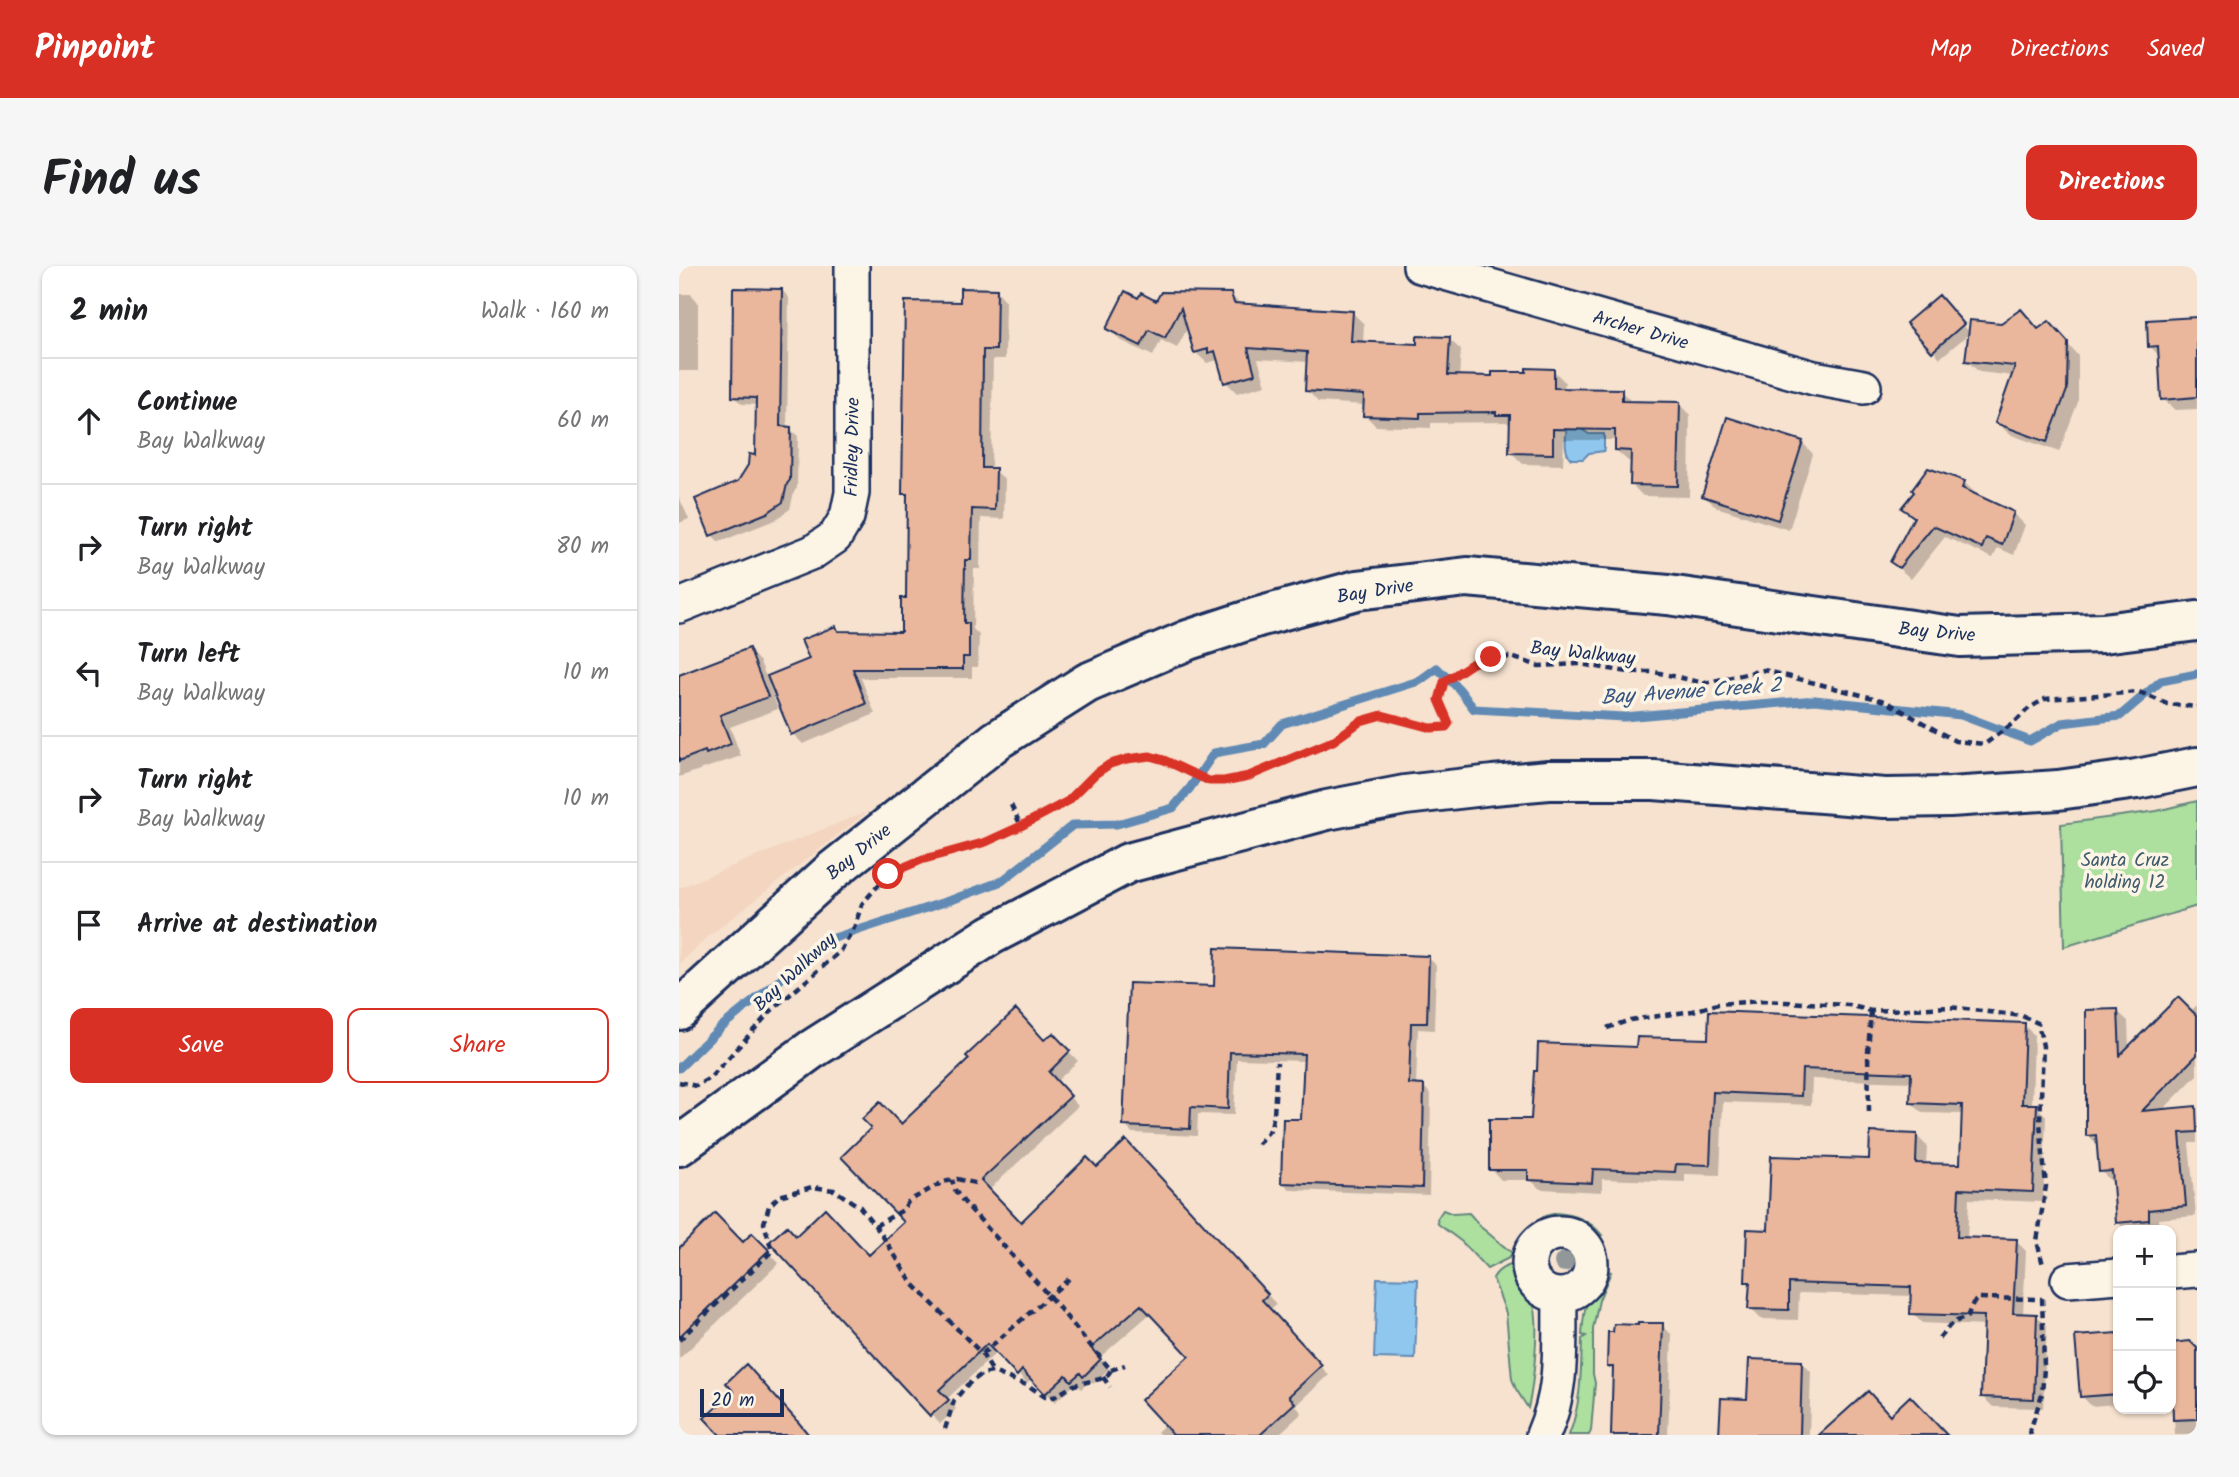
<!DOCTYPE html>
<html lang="en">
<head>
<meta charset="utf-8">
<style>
  :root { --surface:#fff; --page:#f6f6f6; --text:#202124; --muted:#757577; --line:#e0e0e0; --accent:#d93025 }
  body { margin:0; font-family:Kalam,sans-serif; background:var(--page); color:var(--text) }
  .controls { position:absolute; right:21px; bottom:21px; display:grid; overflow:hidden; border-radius:14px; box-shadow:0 2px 5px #0004 }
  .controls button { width:63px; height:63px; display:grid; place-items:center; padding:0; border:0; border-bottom:2px solid var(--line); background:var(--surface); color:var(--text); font:35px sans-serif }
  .scale { position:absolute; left:21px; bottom:18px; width:84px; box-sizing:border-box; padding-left:7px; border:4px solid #1b2f5e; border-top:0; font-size:19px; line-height:24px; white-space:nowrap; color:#1b2f5e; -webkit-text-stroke:5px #fcf5e5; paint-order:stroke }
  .stop { position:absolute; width:21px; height:21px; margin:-16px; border:5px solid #d93025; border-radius:50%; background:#fff }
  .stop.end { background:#d93025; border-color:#fff; box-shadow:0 2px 7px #0008 }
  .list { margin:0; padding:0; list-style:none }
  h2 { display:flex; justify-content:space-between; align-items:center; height:91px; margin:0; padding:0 28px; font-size:30px }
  h2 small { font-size:23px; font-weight:400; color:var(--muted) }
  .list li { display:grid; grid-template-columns:46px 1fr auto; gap:21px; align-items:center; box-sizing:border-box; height:126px; padding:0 28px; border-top:2px solid var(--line) }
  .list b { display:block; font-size:26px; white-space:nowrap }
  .list p { margin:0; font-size:23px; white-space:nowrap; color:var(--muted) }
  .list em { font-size:23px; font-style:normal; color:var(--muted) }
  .actions { display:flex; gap:14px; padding:21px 28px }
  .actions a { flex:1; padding:16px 0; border:2px solid var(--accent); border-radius:14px; text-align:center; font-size:24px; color:var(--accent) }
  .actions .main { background:var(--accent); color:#fff }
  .icon { flex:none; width:38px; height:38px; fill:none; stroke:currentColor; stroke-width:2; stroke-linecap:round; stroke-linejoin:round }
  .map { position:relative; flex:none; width:1518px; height:1169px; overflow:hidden; border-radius:14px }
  header { display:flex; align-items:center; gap:42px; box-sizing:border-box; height:98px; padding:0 35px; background:var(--accent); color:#fff }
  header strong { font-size:33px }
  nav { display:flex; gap:38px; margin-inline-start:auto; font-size:24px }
  .intro { display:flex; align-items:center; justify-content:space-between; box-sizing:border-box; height:168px; padding:0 42px }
  h1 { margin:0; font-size:49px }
  .button { padding:18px 32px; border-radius:14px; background:var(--accent); color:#fff; font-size:24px; font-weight:700 }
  main { display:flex; gap:42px; padding:0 42px }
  aside { flex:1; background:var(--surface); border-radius:14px; box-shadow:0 2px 5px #0004 }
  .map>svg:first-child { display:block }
  .built { fill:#f3d5c0 }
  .green { fill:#addf9f; stroke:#64877e; stroke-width:2 }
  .water { fill:#90c7ee; stroke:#618ab4; stroke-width:2 }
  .shadow { fill:#0003 }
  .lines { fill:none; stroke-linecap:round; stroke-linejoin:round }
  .stream { stroke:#618ab4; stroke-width:9 }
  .building { fill:#eab79c; stroke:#1b2f5e; stroke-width:2 }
  .street-casing { stroke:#1b2f5e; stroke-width:38 }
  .secondary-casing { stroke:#1b2f5e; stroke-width:44 }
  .path { stroke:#1b2f5e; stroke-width:4.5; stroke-dasharray:7 5; stroke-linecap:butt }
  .street { stroke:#fcf5e5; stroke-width:33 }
  .secondary { stroke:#fcf5e5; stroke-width:38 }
  .tree { fill:#92989a }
  .route { stroke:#d93025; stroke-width:9 }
  .labels { text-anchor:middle; stroke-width:7; stroke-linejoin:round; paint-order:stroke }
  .street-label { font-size:19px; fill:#1b2f5e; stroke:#fcf5e5 }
  .park-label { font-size:19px; fill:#405b6e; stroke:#fcf5e5 }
  .water-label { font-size:21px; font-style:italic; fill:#385582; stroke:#fcf5e5 }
</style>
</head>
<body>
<header>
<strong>Pinpoint</strong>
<nav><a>Map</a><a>Directions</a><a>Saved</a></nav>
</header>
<div class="intro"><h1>Find us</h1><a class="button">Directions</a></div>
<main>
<aside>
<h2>2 min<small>Walk · 160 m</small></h2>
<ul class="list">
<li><svg class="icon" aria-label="ahead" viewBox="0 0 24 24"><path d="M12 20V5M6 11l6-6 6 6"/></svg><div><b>Continue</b><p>Bay Walkway</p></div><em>60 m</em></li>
<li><svg class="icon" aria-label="right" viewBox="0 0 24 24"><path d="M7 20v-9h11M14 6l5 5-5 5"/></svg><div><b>Turn right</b><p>Bay Walkway</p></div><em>80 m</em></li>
<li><svg class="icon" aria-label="left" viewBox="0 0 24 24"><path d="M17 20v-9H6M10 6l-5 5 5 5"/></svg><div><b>Turn left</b><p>Bay Walkway</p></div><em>10 m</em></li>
<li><svg class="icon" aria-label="right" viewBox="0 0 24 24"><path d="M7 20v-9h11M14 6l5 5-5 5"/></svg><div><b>Turn right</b><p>Bay Walkway</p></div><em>10 m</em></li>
<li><svg class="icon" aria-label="arrive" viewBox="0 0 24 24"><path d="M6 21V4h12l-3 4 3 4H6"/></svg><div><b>Arrive at destination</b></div></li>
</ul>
<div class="actions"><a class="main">Save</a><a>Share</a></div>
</aside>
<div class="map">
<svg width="1518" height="1169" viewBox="0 0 1518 1169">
  <rect width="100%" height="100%" fill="#f7e2cf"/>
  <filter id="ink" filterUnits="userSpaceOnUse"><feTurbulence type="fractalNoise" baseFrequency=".0143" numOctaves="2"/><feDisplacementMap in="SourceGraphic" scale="14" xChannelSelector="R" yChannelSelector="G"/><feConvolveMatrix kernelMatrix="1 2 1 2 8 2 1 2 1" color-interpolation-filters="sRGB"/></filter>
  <g filter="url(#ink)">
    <path class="built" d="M189 545 29 671 0 698V622Z"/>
    <path class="green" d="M1518 535V640L1385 681 1382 558 1478 545Z
      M764 944 774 948 790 947 803 962 833 987 830 992 808 1003 783 976 759 958 758 953Z
      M878 947C897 949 911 954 923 969L917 971C908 960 891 950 875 953 867 955 861 962 855 966L851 961 866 950Z
      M838 998C840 1016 852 1027 856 1044 860 1063 854 1122 849 1142L837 1123 833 1113 827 1047 814 1012C819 1003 827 999 838 998Z
      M925 1004 932 1006 920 1034 914 1063V1108L916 1117 912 1165 910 1169H890C902 1139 902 1106 903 1073L907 1070 903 1069C904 1059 904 1050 907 1040 913 1027 921 1017 925 1004Z"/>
    <path class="water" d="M888 154 910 168H925V185L910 187 904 193H892C883 184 888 166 888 154Z
      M698 1012 739 1013 736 1093 695 1092Z"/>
    <path class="shadow" d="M103 24 110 32 108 163H111L119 170 118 222 115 226 111 243 96 254 40 276 33 269 60 216 78 190 79 139 63 138 55 131Z
      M318 25 327 35 326 93H314L312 204H316L326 214 325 253 302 252 301 303H295L294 363 300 369 299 401H293V412H182L196 448 124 478 114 468 93 418 90 419 99 443 51 461 62 490 0 511V411L70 384 81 396 88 413 132 394 156 362 162 367H223L229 334 230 232 224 227 282 38Z
      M0 28H12L19 36V105H0Z
      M552 29 562 39 674 47 685 58 684 77 739 79 770 73 782 84 780 111 814 112 874 104 886 116 885 124 942 125 954 137 1000 138 1011 149 1010 231 964 230 953 219V195H949L937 184 938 174H885L884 199 844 198 832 186 833 160 827 156 752 157V162L697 160 686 149V139L639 136 628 124 629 96 579 93 587 119 558 127 547 116 539 94 528 97 516 86 509 61 498 82 482 74 474 90 441 74 430 62 460 34 478 37Z
      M1267 39 1291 67 1261 92 1230 57Z
      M1518 53V143L1496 144 1484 133 1481 91 1471 80Z
      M1360 65 1381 69 1399 90V136L1380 186 1330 168 1318 156 1335 110 1300 106 1288 95Z
      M1123 176 1134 188 1110 264 1037 241 1025 230Z
      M1285 216 1297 228 1296 230 1334 247 1346 259 1335 289 1319 282 1314 292 1266 271 1232 313 1213 296 1236 253 1225 242 1237 226Z
      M0 231 10 253 0 257Z
      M750 692 757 699 755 764 739 763 737 820H744L752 828 750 929 612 924 604 917 624 855 626 795 558 793 555 849 519 848 518 870 453 867 446 859 536 722Z
      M1518 739V809L1483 845 1516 842 1518 844V877H1510L1517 950 1479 953 1480 964H1447L1439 956 1436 915H1432L1422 905 1420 880 1409 869 1438 745 1449 755 1450 782 1511 746Z
      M1345 759 1355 769 1353 840H1357L1367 850 1364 936 1290 933 1288 973 1337 975 1347 985 1344 1049H1357L1368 1060 1364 1142 1314 1141 1304 1131 1306 1060 1243 1057 1233 1047 1234 1030 1120 1027 1119 1054 1082 1053 1071 1042 1072 1019 1068 1015 1091 966 1191 895 1237 869 1248 880 1247 899 1283 900 1284 848 1243 847 1232 836 1233 816 1133 813 1132 839 1044 836 1041 909 1006 908V916L923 913V926L861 923 852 914H822L812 903 854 855 959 782 1031 775Z
      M374 769 399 795 377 816 399 840 310 924 343 959 418 903 456 885 597 1038 591 1044 650 1109 617 1140 623 1147 599 1169H481L478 1166 486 1158 512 1090 472 1047 420 1092 430 1103 414 1118 411 1115 402 1123 397 1117 376 1136 353 1112 348 1117 318 1086 268 1133 277 1143 261 1158 93 976 117 972 190 991 227 956 222 860 366 776Z
      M73 970 100 997 0 1093V983L65 978Z
      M983 1059 993 1069 989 1169H934L935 1106 930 1100Z
      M1439 1069V1138L1412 1140 1403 1130 1398 1072Z
      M1511 1077 1518 1084V1169H1496L1494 1133H1492V1079Z
      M1123 1096 1132 1106 1130 1169H1042L1070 1135Z"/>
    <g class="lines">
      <path class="stream" d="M0 802 42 761 152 673 275 633 323 615 394 559 438 558 494 542 511 522 535 487 585 478 603 458 740 415 758 402 780 423 795 443 945 451 1136 434 1282 449 1351 475 1383 457 1441 450 1482 415 1518 408"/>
    </g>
    <path class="building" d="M54 22 103 23 101 160 112 161 111 214 108 218 104 236 88 247 31 270 16 233 59 215 69 199 70 188 76 189 77 132 53 131Z
      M281 22 318 23 317 84H304L303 202H317L316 244 293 243 292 294H286L285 357H290V391H284V403H174L187 438 112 469 88 410 130 393 122 374 157 360 159 365 222 366V332H227L228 228H223L226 35 281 36Z
      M446 25 459 32 462 27 477 35 482 26 552 27 555 37 674 45 672 75 738 78V70L771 71 769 109 813 110V106H847V102L875 103V122L943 123V135L1001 136 999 220 951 219 952 185 936 184V164L874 163V188L830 187 831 149H817V146L741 147V152L684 150 685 129 626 125 628 86 569 82 576 108 545 117 536 85 529 87V83L515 87 502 42 486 72 470 64 462 80 427 63Z
      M1260 29 1285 58 1253 86 1227 57Z
      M1342 43 1359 63 1370 55 1389 76 1388 124 1368 176 1316 157 1336 100 1286 95 1291 54 1322 57Z
      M1518 51V131L1482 134 1479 80 1469 81 1468 54Z
      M1048 151 1124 175 1099 254 1023 230Z
      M1249 202 1286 215 1283 222 1335 246 1323 279 1307 272 1303 282 1254 260 1220 302 1211 296 1235 251 1222 242 1235 226 1233 224Z
      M70 382 89 431 41 449 52 478 27 488 26 485 0 495V409Z
      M536 682 750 690 748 757H732L730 818 745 819 743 922 602 917 604 853H622L625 788 551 786 549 843 512 841 511 863 444 860 450 717 535 720Z
      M1499 731 1518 750V789L1463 845 1517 840 1518 866 1501 867 1507 940 1470 944V954L1437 957 1433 905 1420 906 1417 869 1407 870V744L1439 743 1441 789Z
      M337 743 365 774 374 767 391 785 370 806 392 830 302 914 342 956 408 891 418 901 447 874 589 1028 583 1034 643 1099 610 1130 616 1137 581 1169H494L462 1134 510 1090 462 1039 412 1082 422 1093 404 1111 401 1107 392 1115 387 1109 366 1128 343 1104 338 1110 308 1078 260 1124 270 1134 251 1150 90 976 108 960 117 970 146 942 190 989 225 956 162 891 192 862 183 853 201 836 222 858 290 793 287 790Z
      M1030 745 1346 757 1343 838H1358L1354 926 1280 923 1278 971 1338 973 1334 1047 1358 1048 1355 1133 1302 1131 1305 1050 1231 1048 1232 1021 1110 1017V1044L1069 1043 1071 1016H1066L1068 963 1089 964 1092 890 1190 893 1191 866 1238 868 1237 897 1281 898 1283 839 1231 837 1232 807 1123 803 1122 830 1034 826 1031 899 997 898 996 906 914 903 913 917 849 914V904H810V853H852L855 805H858L859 777 957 781 958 771 1029 773Z
      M36 947 64 976 73 967 90 984 0 1071V982Z
      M959 1057H984L980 1169H932L934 1101H928L929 1066H934L935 1058 959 1059Z
      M1439 1067V1128L1401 1131 1396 1070Z
      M1511 1075 1518 1082V1153L1494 1154 1492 1077Z
      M1070 1093 1123 1095 1121 1169H1040L1042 1132 1068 1133Z
      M67 1098 120 1157 130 1169H41L25 1152 55 1126 47 1117Z
      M1189 1125 1211 1149 1231 1130 1268 1169H1140Z"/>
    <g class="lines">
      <g class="street-casing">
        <path id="street" d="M741 0 1135 112 1185 121
          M0 340 134 286 156 271 168 251 173 227V0
          M850 998a31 31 0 1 1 62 0a31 31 0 1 1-62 0Z
          M1492 1006 1518 1004
          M1389 1014 1439 1010
          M864 1169C885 1121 880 1081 881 1029"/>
      </g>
      <g class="secondary-casing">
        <path id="secondary" d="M0 744 153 605 318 474 408 417 509 374 579 351 678 324 788 311 989 329 1281 371 1424 367 1518 355
          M0 880 132 784 312 669 449 597 648 544 726 529 814 519 870 514H975L1206 532 1271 531 1379 524 1458 513 1518 501"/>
      </g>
      <path class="path" d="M332 539 342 560
        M928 762 951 754 1014 745 1039 738 1083 735 1170 739 1192 745 1270 741 1343 750 1359 757 1364 780 1361 857 1367 920 1358 975 1364 999
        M0 816 17 820 31 812 92 745 162 685 175 662 183 638 209 608 242 594 307 576 342 560 389 535 416 508 431 498 448 493 471 490 485 494 530 515H545L570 510 655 475 682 455 703 449 752 462H767L770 457 760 434 765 416 794 397 812 392 832 391 860 400 901 398 949 406H976L1025 417 1085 404 1206 435 1276 475 1306 478 1337 455 1350 442 1366 433 1460 426 1488 438 1518 441
        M1190 846 1189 786 1192 745
        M579 878 591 864 595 849 598 796
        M196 960 224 944 229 936 237 931 264 916 278 913 300 918
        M1260 1072 1273 1057 1288 1051 1294 1037 1300 1032 1363 1033
        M0 1074 93 985 85 957 90 940 100 930 133 921 155 924 181 941 201 966 234 1018 303 1088 314 1106
        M303 1088 391 1012
        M432 1104 446 1099
        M424 1111 431 1121
        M266 1163 275 1135 288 1119 303 1108 314 1106 350 1120 366 1131H375L395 1119 421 1113 428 1110 432 1104 370 1030 284 935 277 926 273 914
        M1352 1169 1351 1165 1363 1128 1365 1102 1363 1029"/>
      <use href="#street" class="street"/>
      <use href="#secondary" class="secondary"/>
    </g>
    <circle class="tree" cx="885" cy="996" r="10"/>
  </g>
  <g class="lines" filter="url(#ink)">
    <path class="route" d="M209 608 242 594 307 576 342 560 389 535 416 508 431 498 448 493 471 490 485 494 530 515H545L570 510 654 475 682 455 703 449 752 462 767 461 770 457 760 434 765 416 794 397 812 391"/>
  </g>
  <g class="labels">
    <g class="street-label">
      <text transform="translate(962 63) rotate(16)" y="7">Archer Drive</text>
      <text transform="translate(172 181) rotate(-89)" y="7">Fridley Drive</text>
      <text transform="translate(696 324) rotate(-9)" y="7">Bay Drive</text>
      <text transform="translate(1258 365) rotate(5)" y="7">Bay Drive</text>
      <text transform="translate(904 386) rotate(6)" y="7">Bay Walkway</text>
      <text transform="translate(179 585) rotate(-39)" y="7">Bay Drive</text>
      <text transform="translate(115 705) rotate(-43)" y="7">Bay Walkway</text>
    </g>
    <g class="park-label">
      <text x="1446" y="600">Santa Cruz<tspan x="1446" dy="22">holding 12</tspan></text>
    </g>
    <g class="water-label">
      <text transform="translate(1012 425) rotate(-4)" y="7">Bay Avenue Creek 2</text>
    </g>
  </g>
</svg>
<div class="controls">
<button>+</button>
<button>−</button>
<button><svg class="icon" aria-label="locate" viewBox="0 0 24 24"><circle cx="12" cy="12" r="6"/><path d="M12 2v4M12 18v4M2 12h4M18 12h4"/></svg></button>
</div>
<div class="scale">20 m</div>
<div class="stop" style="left:209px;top:608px"></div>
<div class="stop end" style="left:812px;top:391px"></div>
</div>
</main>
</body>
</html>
